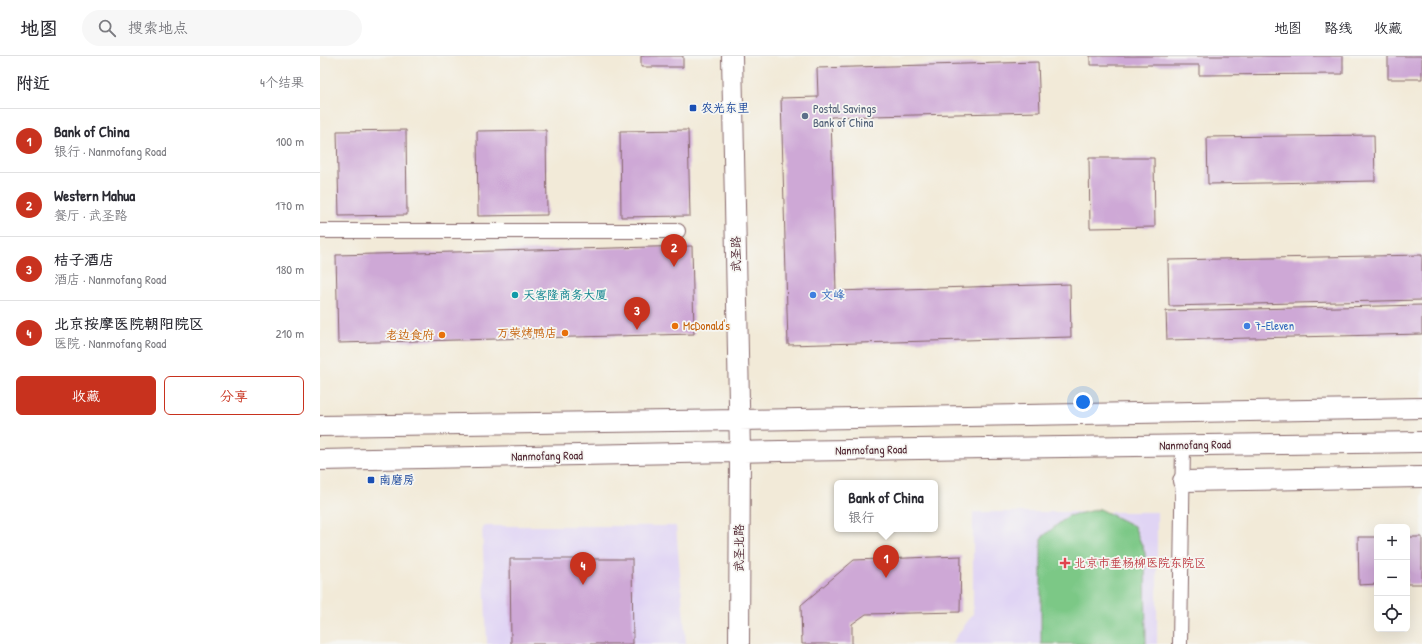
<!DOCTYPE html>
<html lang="zh">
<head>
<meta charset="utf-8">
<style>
  :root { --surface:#fff; --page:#f7f7f7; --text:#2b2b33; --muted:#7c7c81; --line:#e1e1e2; --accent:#c8321e }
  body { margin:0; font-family:"Patrick Hand","LXGW WenKai TC",sans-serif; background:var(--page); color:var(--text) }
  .controls { position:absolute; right:12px; bottom:12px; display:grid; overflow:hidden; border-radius:6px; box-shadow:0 4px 16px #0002 }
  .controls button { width:36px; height:36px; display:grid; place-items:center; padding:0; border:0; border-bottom:1px solid var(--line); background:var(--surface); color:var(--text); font:20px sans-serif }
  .you { position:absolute; left:763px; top:346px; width:14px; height:14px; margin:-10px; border:3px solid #fff; border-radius:50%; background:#1a73e8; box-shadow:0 0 0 6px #1a73e833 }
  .badge { display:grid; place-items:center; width:26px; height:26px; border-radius:50%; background:var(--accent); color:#fff; font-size:13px; font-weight:700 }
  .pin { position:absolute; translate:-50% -33px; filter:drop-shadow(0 1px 2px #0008) }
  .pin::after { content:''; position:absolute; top:21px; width:14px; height:12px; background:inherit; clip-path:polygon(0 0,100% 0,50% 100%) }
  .popup { position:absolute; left:514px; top:424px; width:104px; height:52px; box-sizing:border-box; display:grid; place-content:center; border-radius:6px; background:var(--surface); filter:drop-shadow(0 1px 3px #0005); font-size:13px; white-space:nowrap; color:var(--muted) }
  .popup b { font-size:15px; color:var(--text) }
  .popup::after { content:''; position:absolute; left:50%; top:100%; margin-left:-8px; border:8px solid transparent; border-top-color:var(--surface) }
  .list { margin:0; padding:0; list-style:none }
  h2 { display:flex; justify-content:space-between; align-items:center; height:52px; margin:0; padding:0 16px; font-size:17px }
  h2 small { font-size:13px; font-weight:400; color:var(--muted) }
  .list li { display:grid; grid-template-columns:26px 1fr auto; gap:12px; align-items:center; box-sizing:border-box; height:64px; padding:0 16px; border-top:1px solid var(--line) }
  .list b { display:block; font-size:15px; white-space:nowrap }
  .list p { margin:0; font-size:13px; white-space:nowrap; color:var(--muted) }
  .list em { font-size:13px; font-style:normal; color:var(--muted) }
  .actions { display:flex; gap:8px; padding:12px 16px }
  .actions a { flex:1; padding:9px 0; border:1px solid var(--accent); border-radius:6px; text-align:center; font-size:14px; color:var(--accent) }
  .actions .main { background:var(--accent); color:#fff }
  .icon { flex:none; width:22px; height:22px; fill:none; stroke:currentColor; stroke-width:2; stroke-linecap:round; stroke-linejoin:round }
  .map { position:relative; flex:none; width:1102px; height:588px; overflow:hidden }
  header { display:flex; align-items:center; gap:24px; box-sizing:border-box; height:56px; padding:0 20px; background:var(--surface); border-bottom:1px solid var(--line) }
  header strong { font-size:19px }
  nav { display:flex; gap:22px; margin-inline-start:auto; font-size:14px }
  .search { width:280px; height:36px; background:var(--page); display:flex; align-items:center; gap:10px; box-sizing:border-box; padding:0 14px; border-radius:22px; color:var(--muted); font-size:15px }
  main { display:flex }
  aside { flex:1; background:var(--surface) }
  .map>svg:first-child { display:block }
  .built { fill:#e0d4f4 }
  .green { fill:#7cc886; stroke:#637458 }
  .building { fill:#cea8d6 }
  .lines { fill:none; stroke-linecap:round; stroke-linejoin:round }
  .street-casing { stroke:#856668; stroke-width:16 }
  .secondary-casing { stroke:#856668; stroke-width:22 }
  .street { stroke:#fff; stroke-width:14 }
  .secondary { stroke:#fff; stroke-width:20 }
  .transit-dot { fill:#1a4fb4; stroke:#f6f6f2; stroke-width:1.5 }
  .service-dot { fill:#5c6f8a; stroke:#f6f6f2; stroke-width:1.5 }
  .culture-dot { fill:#0f9aa8; stroke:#f6f6f2; stroke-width:1.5 }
  .shop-dot { fill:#3f7fe0; stroke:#f6f6f2; stroke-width:1.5 }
  .food-dot { fill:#e8710a; stroke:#f6f6f2; stroke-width:1.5 }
  .health-dot { fill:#e0444e; stroke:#f6f6f2; stroke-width:1.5 }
  .labels { text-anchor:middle; stroke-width:3.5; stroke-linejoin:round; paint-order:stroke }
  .transit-label { font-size:12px; fill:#164399; stroke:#f6f6f2; text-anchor:start }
  .service-label { font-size:12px; fill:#4e5e75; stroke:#f6f6f2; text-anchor:start }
  .street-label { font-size:12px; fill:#4a1f2b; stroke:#f6f6f2 }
  .culture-label { font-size:12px; fill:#0d838f; stroke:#f6f6f2; text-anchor:start }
  .shop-label { font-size:12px; fill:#366cbe; stroke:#f6f6f2; text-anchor:start }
  .food-label { font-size:12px; fill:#c56008; stroke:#f6f6f2; text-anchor:end }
  .health-label { font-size:12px; fill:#be3a42; stroke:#f6f6f2; text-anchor:start }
</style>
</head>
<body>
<header>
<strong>地图</strong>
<div class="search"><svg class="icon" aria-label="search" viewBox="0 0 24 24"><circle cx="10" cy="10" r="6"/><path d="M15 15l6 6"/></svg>搜索地点</div>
<nav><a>地图</a><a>路线</a><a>收藏</a></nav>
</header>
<main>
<aside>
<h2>附近<small>4个结果</small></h2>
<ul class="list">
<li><span class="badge">1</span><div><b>Bank of China</b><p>银行 · Nanmofang Road</p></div><em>100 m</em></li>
<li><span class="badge">2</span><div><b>Western Mahua</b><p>餐厅 · 武圣路</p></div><em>170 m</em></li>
<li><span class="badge">3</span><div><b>桔子酒店</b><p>酒店 · Nanmofang Road</p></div><em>180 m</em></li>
<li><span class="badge">4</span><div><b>北京按摩医院朝阳院区</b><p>医院 · Nanmofang Road</p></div><em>210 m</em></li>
</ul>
<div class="actions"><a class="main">收藏</a><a>分享</a></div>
</aside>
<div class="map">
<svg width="1102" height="588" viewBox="0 0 1102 588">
  <rect width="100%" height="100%" fill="#f6f6f2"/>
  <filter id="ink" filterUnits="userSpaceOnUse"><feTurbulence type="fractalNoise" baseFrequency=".025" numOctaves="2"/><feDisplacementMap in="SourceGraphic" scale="8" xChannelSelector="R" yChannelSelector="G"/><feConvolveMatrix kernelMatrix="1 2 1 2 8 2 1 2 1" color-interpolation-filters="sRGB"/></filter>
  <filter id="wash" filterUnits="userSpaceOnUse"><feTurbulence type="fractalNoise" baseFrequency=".012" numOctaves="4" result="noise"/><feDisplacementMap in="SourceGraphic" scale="16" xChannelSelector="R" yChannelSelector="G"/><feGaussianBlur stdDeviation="0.9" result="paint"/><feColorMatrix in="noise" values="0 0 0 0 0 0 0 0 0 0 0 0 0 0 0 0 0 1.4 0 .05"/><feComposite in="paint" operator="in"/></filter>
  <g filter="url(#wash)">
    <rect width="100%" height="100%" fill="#f2ead8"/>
    <path class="built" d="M653 456H837V588H631L653 558Z
      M162 470H356L366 588H167Z"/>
    <path class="green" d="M780 453 814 470 825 497 826 588H721V482L748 460Z"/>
    <g id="blocks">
      <path class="building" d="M321 0H363V11H321Z
        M770 0H1023V18L879 19V9H770Z
        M1068 0H1102V23H1068Z
        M718 6 720 56 511 61 516 235 750 228 751 281 468 289 461 42 498 41 497 12Z
        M86 74 87 159 19 160 17 75Z
        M226 74 227 159 158 160 157 75Z
        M368 74 370 160 301 161 300 75Z
        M1054 79 1055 125 888 128 887 81Z
        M769 102H834L835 171 770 172Z
        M372 190 374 278 18 287 16 199Z
        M1102 199V244L849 250 848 204Z
        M1102 249V278L847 284 846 255Z
        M1038 481H1057V528L1039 529Z
        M1087 481H1102V528H1087Z
        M641 500 640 556 546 558 532 568V588H482L481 549 534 504Z
        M190 503H312L313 588H191Z"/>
    </g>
  </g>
  <g filter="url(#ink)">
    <use href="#blocks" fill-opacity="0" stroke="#856668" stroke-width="1"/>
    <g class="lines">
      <g class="street-casing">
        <path id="street" d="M0 175H358
          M860 588 863 389"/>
      </g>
      <g class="secondary-casing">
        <path id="secondary" d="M412 0 420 396 419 588
          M0 370 419 364 1102 352
          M0 404 460 395 1102 386
          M863 425 1102 421"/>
      </g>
      <use href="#street" class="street"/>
      <use href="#secondary" class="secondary"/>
    </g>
  </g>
  <g class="transit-dot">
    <rect x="369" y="48" width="8" height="8" rx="2"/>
    <rect x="47" y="420" width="8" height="8" rx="2"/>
  </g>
  <circle class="service-dot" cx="485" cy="60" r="4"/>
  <circle class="culture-dot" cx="195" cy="239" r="4"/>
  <g class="shop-dot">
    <circle cx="493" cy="239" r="4"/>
    <circle cx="927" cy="270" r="4"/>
  </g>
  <g class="food-dot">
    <circle cx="355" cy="270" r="4"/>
    <circle cx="245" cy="277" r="4"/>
    <circle cx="122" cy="279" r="4"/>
  </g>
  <path class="health-dot" d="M743 501h4v4h4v4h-4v4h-4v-4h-4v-4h4z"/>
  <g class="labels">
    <g class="transit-label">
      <text x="381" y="56">农光东里</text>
      <text x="59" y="428">南磨房</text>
    </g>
    <g class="service-label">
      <text x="493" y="57">Postal Savings<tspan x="493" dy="14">Bank of China</tspan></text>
    </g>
    <g class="street-label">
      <text transform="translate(416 198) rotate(-91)" y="4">武圣路</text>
      <text transform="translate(875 389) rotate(-1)" y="4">Nanmofang Road</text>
      <text transform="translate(551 394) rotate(-1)" y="4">Nanmofang Road</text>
      <text transform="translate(227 400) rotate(-1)" y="4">Nanmofang Road</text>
      <text transform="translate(419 492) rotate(-90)" y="4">武圣北路</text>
    </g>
    <g class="culture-label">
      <text x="203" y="243">天客隆商务大厦</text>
    </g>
    <g class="shop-label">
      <text x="501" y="243">文峰</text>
      <text x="935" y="274">7-Eleven</text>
    </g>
    <g class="food-label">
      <text x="363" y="274" text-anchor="start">McDonald's</text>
      <text x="237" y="281">万荣烤鸭店</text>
      <text x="114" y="283">老边食府</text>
    </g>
    <g class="health-label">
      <text x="754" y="511">北京市垂杨柳医院东院区</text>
    </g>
  </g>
</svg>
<div class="controls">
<button>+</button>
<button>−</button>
<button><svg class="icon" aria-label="locate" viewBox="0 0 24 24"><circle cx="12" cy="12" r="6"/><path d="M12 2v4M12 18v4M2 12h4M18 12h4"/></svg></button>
</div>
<div class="you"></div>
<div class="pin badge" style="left:566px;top:522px">1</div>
<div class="popup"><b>Bank of China</b>银行</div>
<div class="pin badge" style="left:354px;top:211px">2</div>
<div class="pin badge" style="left:317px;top:274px">3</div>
<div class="pin badge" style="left:263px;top:529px">4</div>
</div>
</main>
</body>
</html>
